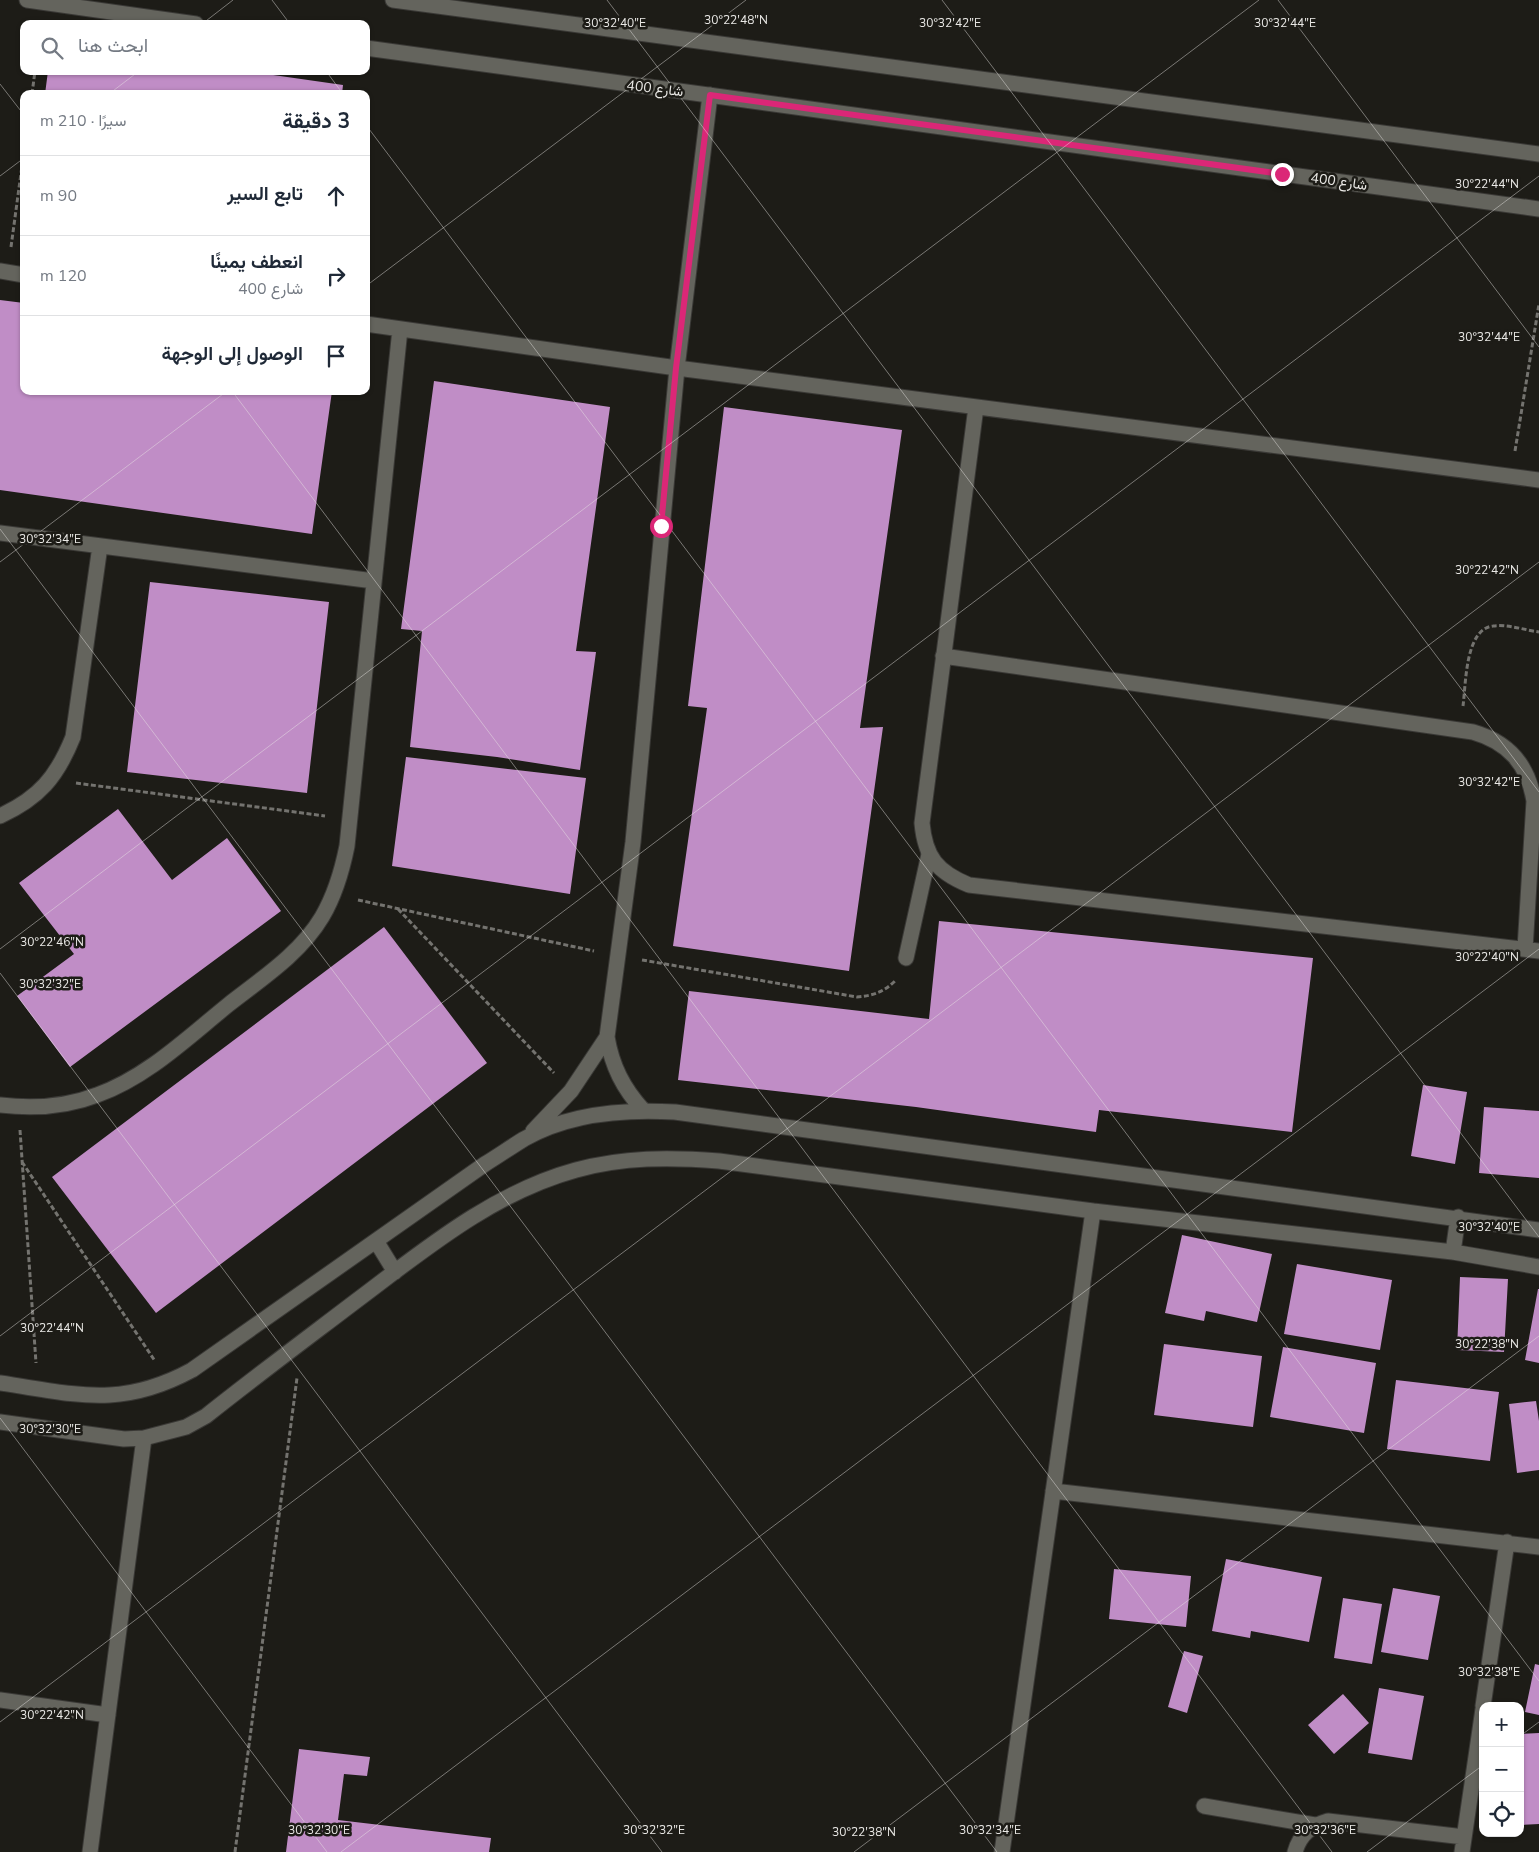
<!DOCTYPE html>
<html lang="ar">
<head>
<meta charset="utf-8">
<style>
  :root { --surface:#fff; --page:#f2f2f3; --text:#1f2937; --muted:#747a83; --line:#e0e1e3 }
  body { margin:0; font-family:"Nunito Sans",Vazirmatn,sans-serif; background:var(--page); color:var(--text); direction:rtl }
  .controls { position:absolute; right:15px; bottom:15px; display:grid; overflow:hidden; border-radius:10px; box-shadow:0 1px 4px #0004 }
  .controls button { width:45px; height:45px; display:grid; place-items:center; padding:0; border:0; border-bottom:1px solid var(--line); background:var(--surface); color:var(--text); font:25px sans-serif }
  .stop { position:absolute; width:15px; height:15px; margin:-11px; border:4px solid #db2777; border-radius:50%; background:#fff }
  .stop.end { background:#db2777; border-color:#fff; box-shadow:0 1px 5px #0008 }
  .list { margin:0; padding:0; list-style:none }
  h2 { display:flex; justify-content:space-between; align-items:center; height:65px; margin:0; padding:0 20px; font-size:21px }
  h2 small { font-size:16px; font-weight:400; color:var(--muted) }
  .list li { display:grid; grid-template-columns:32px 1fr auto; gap:15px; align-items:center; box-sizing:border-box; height:80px; padding:0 20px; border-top:1px solid var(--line) }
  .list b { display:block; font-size:19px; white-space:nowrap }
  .list p { margin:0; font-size:16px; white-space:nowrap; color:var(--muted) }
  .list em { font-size:16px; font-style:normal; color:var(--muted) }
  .icon { flex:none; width:28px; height:28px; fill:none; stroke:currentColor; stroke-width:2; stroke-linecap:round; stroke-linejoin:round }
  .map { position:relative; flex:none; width:1539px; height:1852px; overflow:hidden; direction:ltr }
  .search { position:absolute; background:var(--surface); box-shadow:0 1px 4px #0004; left:20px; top:20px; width:350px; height:55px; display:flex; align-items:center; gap:12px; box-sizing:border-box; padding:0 18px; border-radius:10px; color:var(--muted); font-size:19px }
  .panel { position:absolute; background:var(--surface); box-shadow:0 1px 4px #0004; left:20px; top:90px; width:350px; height:305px; border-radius:10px; direction:rtl }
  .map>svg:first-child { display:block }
  .building { fill:#c08dc6 }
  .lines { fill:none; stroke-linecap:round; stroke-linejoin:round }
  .service-casing { stroke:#3a3936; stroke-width:17 }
  .minor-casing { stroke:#3a3936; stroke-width:17 }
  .tertiary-casing { stroke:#3a3936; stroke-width:17 }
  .path { stroke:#74736f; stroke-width:3; stroke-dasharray:5 2.5; stroke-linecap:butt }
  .service { stroke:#64645d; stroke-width:15 }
  .minor { stroke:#64645d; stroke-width:15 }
  .tertiary { stroke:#64645d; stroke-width:15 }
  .route { stroke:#db2777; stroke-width:6 }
  .ticks { fill:none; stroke:#eae9e6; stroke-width:1; stroke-opacity:0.45 }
  .labels { text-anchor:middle; stroke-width:5; stroke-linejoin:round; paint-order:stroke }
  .street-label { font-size:14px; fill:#eae9e6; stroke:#1d1c17 }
  .ticks-label { font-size:12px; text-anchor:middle; fill:#eae9e6; stroke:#1d1c17; stroke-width:5; stroke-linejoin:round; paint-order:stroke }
</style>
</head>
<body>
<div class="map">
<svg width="1539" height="1852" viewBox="0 0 1539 1852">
  <rect width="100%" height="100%" fill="#1d1c17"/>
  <path class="building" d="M48 71H246L343 85 342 94H45Z
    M0 300 24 303V391H332L312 534 0 490Z
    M434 381 610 407 576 651 596 652 580 770 497 757 410 747 422 631 401 629Z
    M724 407 902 430 860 728 883 727 849 971 673 946 707 708 688 706Z
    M150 582 329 602 307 793 127 772Z
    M406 757 586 778 570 894 392 866Z
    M118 809 172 880 227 838 281 911 70 1067 17 996 74 954 19 883Z
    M939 921 1313 958 1292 1132 1099 1110 1096 1132 916 1107 678 1080 689 991 929 1019Z
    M384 927 487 1063 156 1313 52 1177Z
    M1423 1085 1467 1092 1455 1164 1411 1156Z
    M1484 1107 1539 1111V1178L1479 1173Z
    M1182 1235 1272 1254 1257 1322 1206 1311 1204 1321 1165 1313Z
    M1297 1264 1392 1280 1380 1350 1284 1334Z
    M1460 1277 1508 1279 1504 1352 1457 1350Z
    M1538 1289H1539V1363L1525 1360Z
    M1164 1344 1262 1356 1253 1427 1154 1415Z
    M1283 1347 1376 1363 1364 1433 1270 1417Z
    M1396 1380 1499 1392 1490 1461 1387 1449Z
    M1536 1401 1539 1421V1470L1517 1473 1509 1404Z
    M1226 1559 1322 1577 1309 1642 1251 1631 1250 1638 1212 1631Z
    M1114 1569 1191 1576 1186 1627 1109 1619Z
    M1393 1588 1440 1596 1428 1660 1381 1652Z
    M1343 1598 1382 1604 1372 1664 1334 1658Z
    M1184 1651 1203 1656 1187 1713 1168 1707Z
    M1535 1664 1539 1665V1715L1525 1712Z
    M1379 1688 1424 1696 1412 1760 1368 1753Z
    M1343 1694 1369 1723 1334 1754 1308 1725Z
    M1539 1733V1824L1520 1825V1734Z
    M299 1749 370 1757 367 1776 344 1774 338 1820 491 1838 489 1852H286Z"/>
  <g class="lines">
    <g class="service-casing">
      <path id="service" d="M906 958 929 854
        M1204 1806 1315 1825"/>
    </g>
    <g class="minor-casing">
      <path id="minor" d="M0 271 24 275
        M366 324 677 368 1539 480
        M976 407 922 823C925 857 937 872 969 885L1539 951
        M0 533 374 581
        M943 656 1473 732C1508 742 1528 764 1534 801L1525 949
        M0 816C39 798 57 777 73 737L100 546
        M0 1105C33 1109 66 1107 97 1095 147 1077 187 1038 228 1005 261 979 300 954 322 917 335 895 342 871 347 846L400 329
        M643 1110C623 1088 612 1066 607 1037L633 842 677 368 710 95
        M533 1131 571 1091 607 1037
        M376 1241 395 1272
        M1453 1252 1458 1217
        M0 1383C76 1394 120 1409 192 1370L485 1164C498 1156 511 1147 524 1139 569 1113 624 1109 675 1112L1539 1230
        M0 1422 124 1439 144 1438 186 1427 206 1416C255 1377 306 1339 356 1301 424 1250 492 1193 576 1170 623 1157 670 1157 719 1161L1093 1211 1453 1252 1539 1267
        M1053 1491 1539 1547
        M0 1700 108 1715
        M1483 1706 1507 1542
        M90 1852 144 1438
        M1002 1852 1093 1211
        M1295 1852C1300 1834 1311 1826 1328 1821L1464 1837
        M1462 1852 1483 1709"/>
    </g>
    <g class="tertiary-casing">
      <path id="tertiary" d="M27 0 196 24
        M393 0 1539 154
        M366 48 1539 209"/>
    </g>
    <path class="path" d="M32 94 35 71
      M11 247 24 151
      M1515 451 1539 304
      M1463 706C1466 684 1465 629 1493 626 1507 624 1525 630 1539 632
      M76 783 325 816
      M358 900 594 951
      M398 909 554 1073
      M642 960 857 997C872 996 884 992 895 981
      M20 1130 36 1363
      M22 1162 155 1361
      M235 1852 297 1378"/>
    <use href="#service" class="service"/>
    <use href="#minor" class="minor"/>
    <use href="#tertiary" class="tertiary"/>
  </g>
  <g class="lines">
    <path class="route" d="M661 526 676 368 710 95 1282 174"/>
  </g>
  <path class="ticks" d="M272 0 290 24M607 0 1539 1237M942 0 1539 792M1278 0 1539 347M202 24 233 0M326 71 343 94M0 84 24 115M109 94 139 71M366 125 1539 1681M0 176 24 158M366 286 746 0M232 391 1332 1852M0 529 997 1852M0 562 227 391M0 949 1259 0M0 973 662 1852M0 1336 1539 176M0 1418 327 1852M0 1722 1539 562M1520 1736 1539 1722M341 1852 1539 949M854 1852 1539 1336M1367 1852 1483 1765"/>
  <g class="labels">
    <g class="street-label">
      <text transform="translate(655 88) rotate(7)" y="5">شارع 400</text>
      <text transform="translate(1339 181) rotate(8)" y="5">شارع 400</text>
    </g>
  </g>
  <g class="ticks-label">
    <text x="736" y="24">30°22'48"N</text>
    <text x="615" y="27">30°32'40"E</text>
    <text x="950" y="27">30°32'42"E</text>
    <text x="1285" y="27">30°32'44"E</text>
    <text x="1487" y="188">30°22'44"N</text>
    <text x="1489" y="341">30°32'44"E</text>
    <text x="50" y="543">30°32'34"E</text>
    <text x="1487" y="574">30°22'42"N</text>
    <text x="1489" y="786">30°32'42"E</text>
    <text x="52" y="946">30°22'46"N</text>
    <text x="1487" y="961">30°22'40"N</text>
    <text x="50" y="988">30°32'32"E</text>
    <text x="1489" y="1231">30°32'40"E</text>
    <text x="52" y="1332">30°22'44"N</text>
    <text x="1487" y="1348">30°22'38"N</text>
    <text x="50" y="1433">30°32'30"E</text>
    <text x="1489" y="1676">30°32'38"E</text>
    <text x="52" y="1719">30°22'42"N</text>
    <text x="319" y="1834">30°32'30"E</text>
    <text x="654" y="1834">30°32'32"E</text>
    <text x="990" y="1834">30°32'34"E</text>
    <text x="1325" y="1834">30°32'36"E</text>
    <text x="864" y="1836">30°22'38"N</text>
  </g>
</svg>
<div class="controls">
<button>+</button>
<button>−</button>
<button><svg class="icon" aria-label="locate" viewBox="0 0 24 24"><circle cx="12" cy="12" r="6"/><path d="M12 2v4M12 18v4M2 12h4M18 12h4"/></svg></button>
</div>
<div class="stop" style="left:661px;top:526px"></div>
<div class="stop end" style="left:1282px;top:174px"></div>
<div class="search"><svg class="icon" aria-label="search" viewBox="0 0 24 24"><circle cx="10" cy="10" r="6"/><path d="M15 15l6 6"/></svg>ابحث هنا</div>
<section class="panel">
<h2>3 دقيقة<small>سيرًا · 210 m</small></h2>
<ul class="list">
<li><svg class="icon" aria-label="ahead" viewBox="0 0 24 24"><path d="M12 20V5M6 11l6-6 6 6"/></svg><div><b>تابع السير</b></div><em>90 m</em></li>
<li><svg class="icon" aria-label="right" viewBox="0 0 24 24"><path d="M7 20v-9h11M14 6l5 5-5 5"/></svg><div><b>انعطف يمينًا</b><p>شارع 400</p></div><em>120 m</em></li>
<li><svg class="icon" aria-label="arrive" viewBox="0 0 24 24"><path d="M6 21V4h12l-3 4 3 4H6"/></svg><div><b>الوصول إلى الوجهة</b></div></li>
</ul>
</section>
</div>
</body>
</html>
